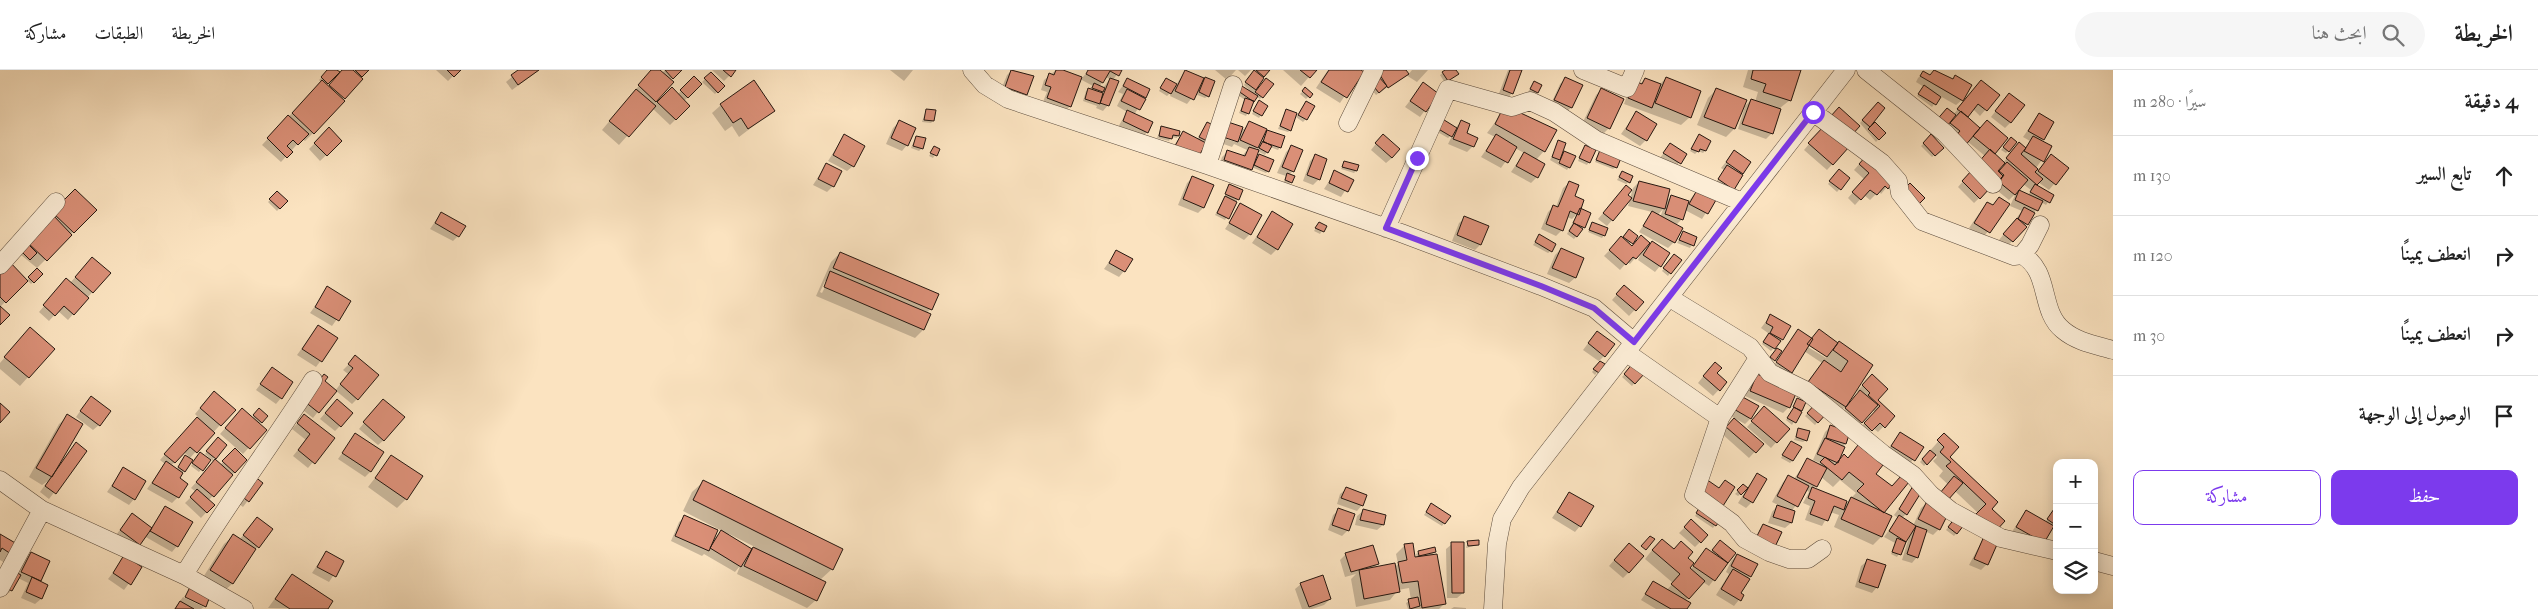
<!DOCTYPE html>
<html lang="ar">
<head>
<meta charset="utf-8">
<style>
  :root { --surface:#fff; --page:#f6f6f6; --text:#222; --muted:#767676; --line:#e0e0e0; --accent:#7c3aed }
  body { margin:0; font-family:"IM FELL French Canon",Amiri,serif; background:var(--page); color:var(--text); direction:rtl }
  .controls { position:absolute; right:15px; bottom:15px; display:grid; overflow:hidden; border-radius:10px; box-shadow:0 2px 12px #0003 }
  .controls button { width:45px; height:45px; display:grid; place-items:center; padding:0; border:0; border-bottom:1px solid var(--line); background:var(--surface); color:var(--text); font:25px sans-serif }
  .stop { position:absolute; width:15px; height:15px; margin:-11px; border:4px solid #7c3aed; border-radius:50%; background:#fff }
  .stop.end { background:#7c3aed; border-color:#fff; box-shadow:0 1px 5px #0008 }
  .list { margin:0; padding:0; list-style:none }
  h2 { display:flex; justify-content:space-between; align-items:center; height:65px; margin:0; padding:0 20px; font-size:21px }
  h2 small { font-size:16px; font-weight:400; color:var(--muted) }
  .list li { display:grid; grid-template-columns:32px 1fr auto; gap:15px; align-items:center; box-sizing:border-box; height:80px; padding:0 20px; border-top:1px solid var(--line) }
  .list b { display:block; font-size:19px; white-space:nowrap }
  .list em { font-size:16px; font-style:normal; color:var(--muted) }
  .actions { display:flex; gap:10px; padding:15px 20px }
  .actions a { flex:1; padding:11px 0; border:1px solid var(--accent); border-radius:10px; text-align:center; font-size:18px; color:var(--accent) }
  .actions .main { background:var(--accent); color:#fff }
  .icon { flex:none; width:28px; height:28px; fill:none; stroke:currentColor; stroke-width:2; stroke-linecap:round; stroke-linejoin:round }
  .map { position:relative; flex:none; width:2113px; height:539px; overflow:hidden; direction:ltr }
  header { display:flex; align-items:center; gap:30px; box-sizing:border-box; height:70px; padding:0 25px; background:var(--surface); border-bottom:1px solid var(--line) }
  header strong { font-size:24px }
  nav { display:flex; gap:28px; margin-inline-start:auto; font-size:18px }
  .search { width:350px; height:45px; background:var(--page); display:flex; align-items:center; gap:12px; box-sizing:border-box; padding:0 18px; border-radius:28px; color:var(--muted); font-size:19px }
  main { display:flex }
  aside { flex:1; background:var(--surface) }
  .map>svg:first-child { display:block }
  .shadow { fill:#0003; fill-rule:evenodd }
  .building { fill:#da8f77; stroke:#261810 }
  .lines { fill:none; stroke-linecap:round; stroke-linejoin:round }
  .street-casing { stroke:#5b4b3c; stroke-width:19 }
  .street { stroke:#fcedd6; stroke-width:18 }
  .route { stroke:#7c3aed; stroke-width:6 }
</style>
</head>
<body>
<header>
<strong>الخريطة</strong>
<div class="search"><svg class="icon" aria-label="search" viewBox="0 0 24 24"><circle cx="10" cy="10" r="6"/><path d="M15 15l6 6"/></svg>ابحث هنا</div>
<nav><a>الخريطة</a><a>الطبقات</a><a>مشاركة</a></nav>
</header>
<main>
<aside>
<h2>4 دقيقة<small>سيرًا · 280 m</small></h2>
<ul class="list">
<li><svg class="icon" aria-label="ahead" viewBox="0 0 24 24"><path d="M12 20V5M6 11l6-6 6 6"/></svg><div><b>تابع السير</b></div><em>130 m</em></li>
<li><svg class="icon" aria-label="right" viewBox="0 0 24 24"><path d="M7 20v-9h11M14 6l5 5-5 5"/></svg><div><b>انعطف يمينًا</b></div><em>120 m</em></li>
<li><svg class="icon" aria-label="right" viewBox="0 0 24 24"><path d="M7 20v-9h11M14 6l5 5-5 5"/></svg><div><b>انعطف يمينًا</b></div><em>30 m</em></li>
<li><svg class="icon" aria-label="arrive" viewBox="0 0 24 24"><path d="M6 21V4h12l-3 4 3 4H6"/></svg><div><b>الوصول إلى الوجهة</b></div></li>
</ul>
<div class="actions"><a class="main">حفظ</a><a>مشاركة</a></div>
</aside>
<div class="map">
<svg width="2113" height="539" viewBox="0 0 2113 539">
  <rect width="100%" height="100%" fill="#fbe3c0"/>
  <filter id="stains"><feTurbulence type="fractalNoise" baseFrequency=".004" numOctaves="4"/><feColorMatrix values="0 0 0 0 .2 0 0 0 0 .09 0 0 0 0 .02 0 0 0 .5 -.17"/></filter>
  <radialGradient id="worn" r=".72"><stop offset=".6" stop-color="#630" stop-opacity="0"/><stop offset="1" stop-color="#630" stop-opacity=".3"/></radialGradient>
  <path class="shadow" d="M329 0H335L339 4 343 0H367L313 63 305 71 302 69 281 92 262 75 321 12 319 10ZM332 9 334 10 328 17 326 15Z
    M436 0H459L448 11Z
    M520 0H539L512 20 506 12Z
    M652 0H658L662 3 665 0H680L670 10 672 12 655 34 672 19 677 25 694 8 701 14 684 31 689 36 670 55 652 38 619 75 602 60Z
    M712 0H735L724 11Z
    M890 0H913L904 11Z
    M1012 0 1032 7 1026 24 1020 30 1000 22 1007 5Z
    M1056 0 1082 8 1089 0H1120L1113 10 1108 35 1103 41 1096 38 1097 36 1083 31 1086 21 1093 16 1080 9 1070 36 1065 42 1042 34 1047 22 1041 20 1044 10ZM1106 7 1110 9 1103 18 1099 17Z
    M1215 0H1236L1227 10Z
    M1238 0H1251L1245 6Z
    M1254 0H1268L1261 8 1258 16 1262 27 1260 29 1256 26 1246 46 1239 43 1245 30 1232 21 1251 22 1244 15Z
    M1283 0H1315L1301 16Z
    M1328 0H1362L1340 33 1316 18Z
    M1405 0 1408 5 1412 0H1428L1417 12 1406 5 1376 25 1368 15 1372 6Z
    M1447 0H1455V6L1445 13 1440 5Z
    M1508 0H1521L1512 23 1507 29 1498 26Z
    M1748 0H1799L1790 30 1780 38 1772 63 1766 69 1738 59 1745 36 1751 30 1755 32 1758 22 1743 17Z
    M1935 0 1952 10 1962 30 1956 35 1940 26 1932 37 1917 26 1924 17 1916 12 1918 8 1923 3 1929 6Z
    M1185 1 1204 10 1208 26 1205 28 1195 24 1187 34 1170 26 1173 20 1167 26 1159 21 1164 12 1176 15Z
    M711 3 723 16 715 24 702 12Z
    M1566 8 1581 16 1571 38 1565 43 1550 36 1560 14Z
    M1666 8 1690 47 1681 55 1624 34 1630 18 1640 14 1645 9 1659 15Z
    M1128 9 1145 27 1134 45 1147 62 1142 68 1118 57 1127 42 1117 36 1123 24 1118 22Z
    M1534 12 1537 22 1535 25 1528 22Z
    M1423 14 1437 24 1420 47 1405 37Z
    M1976 17 1998 25 1980 46 1973 39 1966 47 1993 84 2003 93 2014 79 2025 78 2030 71 2023 67 2039 44 2053 52 2041 71 2051 77 2036 98 2038 100 2051 86 2067 98 2049 120 2038 112 2035 116 2053 125 2046 135 2041 132 2027 154 2007 177 1999 170 2022 141 2010 136 2016 123 2009 130 1994 118 1998 110 1974 133 1958 117 1985 86 1967 71 1946 59 1956 48 1953 45ZM2001 95 2004 97 1998 103 1995 100ZM2023 114 2031 120 2028 126 2017 121Z
    M1305 19 1311 24 1306 29 1300 24Z
    M1602 19 1609 58 1603 64 1582 54 1596 25Z
    M1717 19 1745 31 1734 59 1726 67 1697 55 1708 28Z
    M2004 30 2010 53 2005 58 1991 47Z
    M1306 32V49L1303 52 1296 47Z
    M1878 33 1872 52 1884 63 1876 72 1860 53Z
    M1257 34 1267 36 1259 48 1252 44Z
    M721 35 773 41 739 67 732 56 725 61 712 43Z
    M926 40 933 51 931 53 922 52Z
    M1286 40 1290 60 1288 62 1278 59Z
    M1502 43 1535 52 1537 50 1556 61 1544 81 1536 90 1537 107 1531 113 1511 102 1524 83 1515 78 1501 98 1481 87 1495 67 1487 63Z
    M1636 43 1646 70 1640 76 1621 64Z
    M899 52 907 75 902 81 886 74 893 58Z
    M1250 52 1257 77 1254 80V91L1260 85 1268 101 1266 103 1251 97 1245 105 1219 96 1222 87 1228 81 1242 86 1247 80 1234 74 1232 77 1215 71 1217 66 1236 72 1225 53 1244 59Z
    M1461 52 1473 76 1467 82 1448 74 1453 64 1448 68 1434 60 1455 58Z
    M1205 56 1206 70 1203 73 1170 82 1183 62 1197 70Z
    M1161 58 1179 62 1177 68 1171 67 1169 71 1157 68Z
    M329 59 341 71 320 91 309 79Z
    M1268 62 1280 77 1278 80 1270 77 1265 85 1257 81 1262 67Z
    M1819 62 1848 77 1827 100 1804 80Z
    M844 66 853 96 847 101 828 91Z
    M1699 66 1705 81 1703 83 1698 81 1695 84 1690 81Z
    M1931 66 1942 78 1932 87 1921 76Z
    M916 67 922 78 919 81 911 78Z
    M2011 68 2016 72 2006 83 2001 80Z
    M1378 71 1392 88 1386 93 1371 80Z
    M1559 72 1561 87 1558 92 1569 97 1567 100 1550 90Z
    M1670 75 1685 85 1674 99 1659 89Z
    M1291 77 1293 101 1289 105 1293 107 1289 115 1283 113 1286 106 1277 103 1286 82Z
    M934 78 938 80 933 88 929 86Z
    M1583 79 1595 81 1587 95 1578 91Z
    M1600 81 1616 97 1613 99 1595 92Z
    M1734 82 1750 93 1733 119 1714 115 1724 100 1721 98Z
    M1315 86 1319 109 1313 115 1303 111 1310 91Z
    M1345 92 1356 101 1354 103 1341 99Z
    M1860 93 1892 111 1881 124 1879 121 1870 130 1864 125 1855 135 1848 128 1864 109 1854 100Z
    M826 95 833 116 827 122 813 115Z
    M1335 102 1352 110 1341 127 1324 119Z
    M1622 102 1629 112 1626 114 1617 110Z
    M1837 103 1849 108 1837 122 1828 114Z
    M1192 108 1203 138 1198 143 1178 135 1187 113Z
    M1639 112 1665 132 1671 127 1688 132 1697 121 1714 130 1702 149 1685 140 1682 149 1675 156 1674 172 1668 178 1639 162 1652 142 1628 136 1633 118ZM1663 139 1660 148 1657 146Z
    M1569 113 1584 157 1574 169 1567 164 1577 144 1572 149 1567 147 1562 160 1556 166 1541 159 1548 142 1554 136 1556 137 1563 118Z
    M1230 116 1238 129 1225 150 1215 145Z
    M1626 116V125L1630 129 1607 156 1598 149Z
    M75 121 95 140 37 198 21 185 22 184 18 180Z
    M277 123 286 131 277 141 268 132Z
    M1999 128 2008 134 1983 168 1969 158 1982 139 1988 133 1992 136Z
    M1241 135 1250 164 1244 170 1225 159Z
    M441 143 458 166 453 171 430 159Z
    M1273 143 1277 179 1271 185 1252 173Z
    M1465 148 1480 175 1475 180 1452 171 1459 153Z
    M1319 153 1325 156 1320 164 1314 161Z
    M1593 153 1604 165 1602 168 1588 162Z
    M1683 162 1696 168 1690 178 1677 173Z
    M1626 163 1636 166 1629 175V179L1641 167 1650 174 1660 196 1655 202 1638 190 1643 179 1630 194 1627 192 1620 200 1604 186Z
    M1539 166 1551 181 1548 183 1533 175Z
    M1561 179 1583 189 1575 208 1569 213 1547 204 1555 185Z
    M1116 182 1124 201 1119 207 1104 199Z
    M840 183 931 239 926 243 923 260 915 268 816 226 831 192ZM825 211H828L822 223 820 222Z
    M1671 188 1670 203 1668 206 1662 201Z
    M87 194 109 203 68 250 58 241 49 251 39 242 61 216 70 213Z
    M0 200 26 211 37 200 41 204 31 214 27 210 0 237Z
    M328 218 350 231 332 256 310 243Z
    M1619 222 1642 232 1629 246 1612 230Z
    M1770 246 1782 270 1771 281 1762 274 1768 263 1761 258Z
    M318 256 337 269 316 297 297 285Z
    M1798 261 1811 269 1838 274 1872 295 1844 338 1859 323 1857 321 1872 306 1876 330 1894 346 1878 362 1873 358 1866 365 1859 359 1875 342 1872 340 1856 358 1841 344 1845 339 1844 338 1836 345 1801 320 1822 293 1804 281 1785 307 1772 298ZM1804 271 1828 286 1826 288 1803 274Z
    M22 267 53 279 20 316 0 299V293Z
    M1592 268 1604 286 1599 291 1603 295 1595 305 1592 302 1600 292 1583 280Z
    M356 287 357 329 352 334 335 320 313 348 299 337 335 321 348 304 343 300Z
    M1633 295 1643 303 1632 316 1622 307Z
    M272 299 281 328 276 334 256 320Z
    M1709 299 1726 312 1713 326 1698 313Z
    M1757 305 1789 337 1783 343 1745 326 1752 311Z
    M208 328 220 355 190 388 184 382 171 396 176 400 183 389 184 401 178 408V427L172 433 147 419 165 394 160 390 198 347 195 344Z
    M1798 330 1801 340 1792 355 1786 350Z
    M1734 332 1750 349 1745 354 1727 344Z
    M86 333 99 355 93 360 76 347Z
    M1816 335 1825 343 1815 355 1805 346Z
    M331 336 340 356 335 361 320 349Z
    M378 336 384 370 378 375 359 359Z
    M259 340 267 346 259 355 265 360 243 384 220 364 237 345 252 348Z
    M1759 344 1788 359 1771 378 1747 357Z
    M68 346 58 394 59 395 71 379 86 381 49 429 40 422 48 411 42 415 29 407 59 354Z
    M304 346 333 368 308 398 293 386 306 370 292 359Z
    M1734 350 1762 374 1749 388 1721 363Z
    M1830 357 1845 374 1835 394 1844 386 1875 404 1883 443 1890 446 1881 467 1873 475 1834 457 1839 445 1830 442 1822 456 1805 450 1810 436 1803 433 1809 422 1806 420 1792 441 1791 453 1785 458 1768 453 1772 442 1778 435 1772 432 1783 412 1789 406 1794 409 1807 390 1818 395 1820 393 1813 390 1825 362ZM1821 407 1833 417 1840 410 1856 423 1844 435 1813 419Z
    M1799 359 1806 370 1803 372 1794 370Z
    M1900 363 1922 378 1908 396 1886 382Z
    M355 365 371 401 365 407 338 389Z
    M1944 365 1949 387 1990 439 1987 494 1981 500 1969 495 1984 467 1978 443 1939 406 1943 401 1933 391 1937 387 1935 385 1924 396 1920 392Z
    M218 368 226 375 213 389 220 395 235 380 246 390 208 431 213 435 201 448 185 433 196 422 191 418 214 392 205 384Z
    M1791 372 1792 391 1790 393 1781 388Z
    M198 386 209 390 199 402 191 396Z
    M392 386 406 429 397 438 368 417Z
    M123 399 134 429 129 435 107 422Z
    M1757 405 1752 432 1746 438 1738 433 1746 420 1738 426 1735 424 1743 416 1746 419Z
    M704 411 832 499 820 510 816 530 807 538 737 504 740 496 735 502 704 484 702 486 671 471 679 452 685 447 713 470 722 461 683 441 692 422ZM729 464 755 477 752 480 728 465Z
    M261 413 243 437 235 431Z
    M1914 418 1906 444 1902 448 1913 456 1921 438 1927 433 1939 459 1933 465 1925 461 1917 487 1912 493 1902 490 1910 464 1897 487 1891 484 1895 473 1884 467 1898 448 1894 445Z
    M1346 419 1362 435 1357 441 1337 434 1340 424Z
    M1569 423 1580 456 1575 462 1552 448Z
    M165 437 177 476 172 482 144 466 133 480 115 466 133 444 151 458Z
    M1429 437 1449 446 1442 456 1424 445Z
    M1699 439 1719 449 1713 458 1695 446Z
    M1339 440 1348 460 1342 466 1328 460 1333 445Z
    M1363 441 1383 455 1377 460 1355 455 1357 446Z
    M2026 441 2045 452 2052 444 2057 443V460L2052 456 2043 472 2011 463Z
    M257 449 258 477 252 482 232 514 223 522 202 509 224 474 233 466 239 470Z
    M1955 449 1963 456 1954 466 1946 460Z
    M1691 451 1707 465 1695 477 1679 463Z
    M0 466 10 483 7 486 10 487 5 493 0 490Z
    M1468 472 1478 475 1466 478Z
    M1452 474 1463 523 1457 528H1447L1446 479Z
    M1405 475 1414 489 1417 488 1416 484 1419 482H1435L1430 486 1444 534 1439 539H1408L1406 533 1411 530 1409 518 1398 520 1390 530 1356 537 1351 509 1356 504 1345 507 1340 490 1346 484 1377 494 1373 498H1394L1398 494 1396 484Z
    M1715 477 1734 483 1709 516 1703 512 1685 531 1686 539H1656L1641 530 1653 512 1667 520 1673 513 1645 489 1653 479 1686 488 1690 500 1706 480 1710 483Z
    M1623 480 1629 502 1623 508 1609 496Z
    M326 482 343 491 329 512 312 503Z
    M31 483 49 492 39 512 47 515 41 529 35 534 21 528 28 513 18 508 9 523 2 519 18 505 26 489Z
    M1737 485 1750 506 1740 524 1743 525 1734 536 1716 525 1729 504 1726 502 1731 491Z
    M125 487 141 497 124 520 108 509Z
    M1867 491 1877 517 1872 523 1855 517 1861 496Z
    M292 505 326 539 268 538Z
    M1301 514 1330 529 1324 535 1312 539H1302L1295 519Z
    M183 527 204 537 201 539H174Z
    M1454 537 1466 538V539H1451Z"/>
  <path class="building" d="M327 0H337L340 2 328 14 321 7Z
    M342 0H353L363 9 345 29 329 15Z
    M355 0H369L362 7Z
    M447 0H461L454 7Z
    M518 0H539L518 15 511 5Z
    M651 0H660L674 12 656 32 638 15Z
    M665 0H682L673 9Z
    M723 0H736L731 7Z
    M1011 0 1034 6 1027 25 1005 17Z
    M1056 0H1063L1082 7 1071 37 1047 28 1051 17 1045 15 1049 3 1054 5Z
    M1088 0H1122L1119 6 1110 1 1103 13 1086 4Z
    M1185 0 1204 8 1194 30 1175 21Z
    M1254 0 1264 8 1256 20 1245 12Z
    M1256 0H1270L1264 7Z
    M1300 0H1317L1310 8Z
    M1329 0H1361L1364 2 1347 28 1321 12Z
    M1377 0H1406L1409 4 1388 18Z
    M1445 0H1456L1459 4 1448 11 1442 2Z
    M1510 0H1522L1513 24 1503 20Z
    M1753 0H1801L1791 31 1763 22 1766 14 1751 9Z
    M1934 0 1953 9 1955 5 1972 15 1963 31 1920 6 1923 1 1930 5Z
    M711 2 725 16 718 23 704 8Z
    M694 6 702 14 688 28 680 20Z
    M1378 6 1387 16 1379 23 1370 12Z
    M1205 7 1215 11 1209 27 1199 22Z
    M1565 7 1583 15 1572 38 1554 30Z
    M1666 7 1701 21 1691 48 1655 33Z
    M1110 8 1119 11 1109 36 1100 33Z
    M1127 8 1150 19 1146 28 1123 16Z
    M1166 8 1177 14 1171 24 1160 18Z
    M1266 8 1274 14 1263 28 1255 22Z
    M1645 8 1661 14 1652 38 1628 28 1635 11 1642 14Z
    M322 10 345 31 314 64 292 43Z
    M754 10 775 41 748 59 741 48 733 53 720 34Z
    M1981 10 2000 25 1987 41 1978 34 1968 47 1957 39Z
    M1534 11 1542 15 1538 23 1530 19Z
    M1423 12 1439 24 1426 42 1410 31Z
    M1094 13 1105 18 1103 22 1092 18Z
    M1237 13 1258 26 1254 32 1234 18Z
    M1924 15 1941 27 1936 35 1918 24Z
    M672 17 690 36 676 50 657 32Z
    M1305 17 1313 24 1310 28 1302 21Z
    M1088 18 1103 23 1100 34 1085 29Z
    M1601 18 1624 29 1610 59 1587 48Z
    M1716 18 1747 30 1735 59 1704 47Z
    M636 19 656 36 629 67 609 51Z
    M1127 19 1146 29 1140 40 1121 31Z
    M2009 23 2025 35 2011 53 1995 41Z
    M1245 28 1254 31 1249 44 1241 41Z
    M1751 29 1781 39 1773 64 1742 54Z
    M1259 30 1268 36 1262 46 1253 41Z
    M1306 31 1315 36 1307 50 1298 45Z
    M1878 32 1885 38 1870 57 1862 50Z
    M1839 37 1860 56 1851 66 1830 47Z
    M1510 38 1557 60 1545 82 1495 54 1501 42Z
    M1947 38 1956 45 1944 60 1935 52Z
    M926 39 936 40 934 51 924 50Z
    M1286 39 1297 43 1291 61 1280 56Z
    M1127 40 1153 52 1148 63 1123 51Z
    M1636 41 1657 54 1647 71 1626 59Z
    M1961 41 1980 58 1964 77 1954 68 1960 61 1950 53Z
    M2039 43 2054 52 2044 70 2028 61Z
    M288 45 309 64 298 75 293 70 287 76 293 82 287 88 267 68Z
    M1441 48 1457 58 1452 67 1435 57Z
    M899 50 916 58 908 76 891 68Z
    M1461 50 1470 54 1467 63 1478 68 1474 77 1453 69Z
    M1987 50 2008 68 1995 84 1973 66Z
    M1225 51 1243 57 1238 72 1220 66Z
    M1249 51 1267 59 1258 78 1240 70Z
    M1207 52 1215 56 1207 71 1199 67Z
    M1875 52 1886 63 1879 70 1868 59Z
    M1825 55 1849 77 1833 95 1808 73Z
    M1161 56 1180 61 1179 66 1173 65 1172 69 1159 66Z
    M329 57 342 71 327 86 314 73Z
    M1267 60 1285 66 1281 78 1263 72Z
    M1183 61 1206 73 1198 88 1175 76Z
    M844 64 865 76 854 97 833 85Z
    M1383 64 1400 79 1392 88 1375 73Z
    M1496 64 1517 77 1508 93 1486 81Z
    M1699 64 1711 71 1706 81 1700 79 1699 82 1691 79Z
    M1931 64 1944 78 1935 86 1923 73Z
    M916 66 926 68 923 79 913 76Z
    M2033 66 2052 76 2044 92 2024 81Z
    M2011 67 2017 72 2009 82 2003 77Z
    M1558 70 1566 73 1560 90 1552 87Z
    M1263 71 1272 76 1268 83 1259 78Z
    M2019 72 2026 78 2021 84 2038 99 2035 102 2043 109 2037 115 2006 88Z
    M1670 73 1687 84 1681 94 1663 83Z
    M1291 75 1303 80 1294 102 1282 97Z
    M1585 75 1596 80 1590 93 1579 88Z
    M934 76 940 79 937 86 930 83Z
    M1249 77 1259 80 1252 100 1224 90 1227 80 1245 86Z
    M1990 79 2005 93 1998 101 2003 106 1997 112 1977 94Z
    M1600 80 1621 88 1617 98 1596 90Z
    M1734 80 1751 92 1743 104 1726 92Z
    M1564 81 1576 86 1570 98 1559 93Z
    M1524 82 1545 94 1538 108 1516 96Z
    M1259 84 1274 90 1269 102 1254 95Z
    M1315 84 1327 89 1320 110 1307 105Z
    M2051 84 2069 98 2056 115 2038 101Z
    M1866 86 1894 111 1888 119 1885 116 1877 125 1870 120 1861 130 1852 122 1869 103 1859 94Z
    M1344 91 1359 95 1357 101 1342 97Z
    M2007 92 2028 110 2015 125 1999 112 2004 105 1999 101Z
    M826 93 842 101 834 117 818 109Z
    M1727 95 1743 105 1734 120 1718 109Z
    M1839 99 1850 108 1841 120 1829 111Z
    M1334 100 1354 110 1348 122 1329 113Z
    M1972 100 1990 118 1980 129 1962 111Z
    M1622 101 1633 106 1630 113 1619 107Z
    M1287 103 1295 106 1292 113 1285 110Z
    M1192 106 1214 115 1204 138 1183 129Z
    M1569 111 1579 115 1575 126 1584 130 1579 145 1570 141 1563 161 1546 154 1553 135 1558 137Z
    M1639 111 1670 119 1665 139 1633 131Z
    M1910 113 1925 128 1918 135 1903 120Z
    M1229 114 1243 120 1239 130 1225 124Z
    M2035 114 2054 125 2050 133 2030 122Z
    M1626 115 1632 120 1628 125 1632 128 1613 151 1603 143Z
    M75 119 97 140 74 163 52 142Z
    M1697 120 1716 130 1708 144 1689 134Z
    M2019 120 2043 131 2038 141 2015 130Z
    M277 121 288 131 280 139 269 129Z
    M1671 125 1689 131 1683 150 1665 144Z
    M1225 126 1237 132 1229 149 1217 143Z
    M1999 127 2010 134 1990 163 1974 153 1987 132 1993 135Z
    M1240 133 1262 145 1251 165 1229 153Z
    M2024 137 2035 143 2028 155 2018 149Z
    M1580 138 1591 143 1585 158 1573 153Z
    M1272 141 1293 154 1278 180 1257 167Z
    M1652 141 1683 158 1675 173 1643 156Z
    M441 142 466 156 459 167 435 153Z
    M52 144 72 165 47 191 26 171Z
    M1464 146 1489 156 1481 175 1457 165Z
    M2017 148 2027 157 2013 172 2003 164Z
    M1319 152 1327 156 1324 162 1315 158Z
    M1592 152 1608 158 1605 166 1589 160Z
    M1574 153 1583 159 1577 167 1569 161Z
    M1629 159 1638 166 1633 174 1623 167Z
    M1683 161 1697 167 1694 176 1679 170Z
    M1539 164 1556 174 1552 182 1535 172Z
    M1641 165 1650 173 1636 189 1633 187 1626 195 1609 180 1621 166 1632 176Z
    M1652 171 1670 183 1661 197 1643 185Z
    M29 175 37 183 30 190 22 182Z
    M1561 178 1584 188 1576 208 1552 198Z
    M1116 180 1133 189 1125 202 1109 193Z
    M840 182 939 224 932 240 833 198Z
    M1674 184 1682 190 1671 204 1663 198Z
    M92 187 111 203 93 223 75 207Z
    M8 190 28 211 6 233 0 227V198Z
    M37 198 43 204 34 213 28 207Z
    M830 201 931 244 924 260 824 217Z
    M66 208 89 228 74 245 64 236 55 246 43 235Z
    M1624 215 1644 232 1636 241 1616 224Z
    M327 216 351 231 339 251 315 237Z
    M0 236 10 245 0 255Z
    M1770 244 1791 256 1783 270 1770 263 1773 257 1766 253Z
    M318 255 338 268 322 292 302 279Z
    M30 257 55 279 29 308 4 287Z
    M1798 259 1813 269 1792 303 1776 292Z
    M1819 259 1838 273 1827 287 1807 274Z
    M1597 261 1615 274 1605 287 1588 273Z
    M1769 263 1781 271 1775 279 1763 272Z
    M1839 271 1873 295 1846 337 1808 312 1824 290 1841 302 1848 291 1833 280Z
    M1777 278 1782 281 1775 291 1770 287Z
    M355 285 379 305 358 330 340 314 353 298 348 294Z
    M1600 291 1605 294 1599 303 1593 299Z
    M1715 292 1722 298 1717 303 1727 312 1720 321 1703 306Z
    M1633 293 1645 303 1635 314 1624 304Z
    M272 297 293 312 282 329 260 314Z
    M324 304 328 307 325 311 337 321 319 343 304 331Z
    M1757 304 1797 321 1790 338 1750 321Z
    M1872 304 1888 319 1878 330 1895 346 1885 358 1880 353 1872 361 1864 353 1880 336 1868 325 1870 323 1862 315Z
    M1860 320 1878 335 1862 353 1845 338Z
    M214 321 236 340 221 356 200 338Z
    M1739 325 1759 336 1751 349 1732 338Z
    M91 326 111 341 100 356 80 341Z
    M1797 328 1806 332 1802 341 1793 337Z
    M337 329 353 343 341 357 325 343Z
    M383 329 405 347 384 371 363 352Z
    M0 333 10 342 0 353Z
    M1816 333 1827 343 1818 353 1807 343Z
    M1764 336 1790 359 1777 373 1751 351Z
    M1794 337 1802 342 1796 353 1787 348Z
    M242 338 267 360 250 379 225 358Z
    M259 338 268 346 262 353 253 345Z
    M67 344 83 354 52 407 36 398Z
    M304 344 335 368 315 394 298 380 310 364 297 353Z
    M197 347 215 363 197 383 190 377 175 393 164 384Z
    M1734 348 1764 374 1756 383 1726 357Z
    M1830 355 1850 362 1846 374 1826 368Z
    M1798 358 1810 361 1807 371 1796 367Z
    M1900 362 1924 377 1915 391 1891 376Z
    M355 363 384 382 371 402 342 383Z
    M1944 363 1959 377 1950 387 1998 432 1992 439 2005 451 1995 462 1974 446 1986 434 1946 396 1951 392 1940 382 1944 377 1937 370Z
    M218 367 227 375 216 389 206 381Z
    M1825 368 1845 377 1838 393 1817 384Z
    M1791 371 1802 377 1793 391 1782 385Z
    M76 372 87 381 56 424 45 416Z
    M1858 375 1883 395 1876 404 1892 416 1901 406 1909 412 1884 443 1857 421 1864 414 1849 402 1842 410 1820 392 1825 387 1835 395 1844 384 1848 388Z
    M235 378 247 390 235 403 222 391Z
    M1930 380 1936 385 1927 395 1922 389Z
    M200 382 211 390 203 401 192 393Z
    M185 385 193 390 185 402 178 397Z
    M391 385 423 406 407 430 375 408Z
    M1807 388 1827 398 1817 417 1797 407Z
    M215 389 233 405 214 427 196 412Z
    M166 391 183 403 180 408 188 414 179 428 152 413Z
    M123 397 146 411 135 430 112 416Z
    M1757 403 1767 409 1753 433 1743 427Z
    M1788 405 1809 416 1798 437 1777 426Z
    M254 406 263 413 249 432 240 425Z
    M1954 406 1963 413 1948 430 1940 423Z
    M1706 409 1719 418 1725 410 1735 417 1723 436 1699 420Z
    M703 410 843 479 833 500 693 430Z
    M1743 414 1748 418 1741 425 1737 420Z
    M1913 416 1922 421 1907 445 1899 439Z
    M1346 417 1367 425 1363 436 1341 428Z
    M1812 417 1847 431 1844 440 1834 436 1828 451 1810 444 1815 431 1808 428Z
    M197 419 215 435 207 443 190 427Z
    M1569 422 1594 436 1581 457 1557 442Z
    M1851 427 1892 446 1882 467 1841 449Z
    M1927 431 1949 442 1940 460 1918 449Z
    M1431 433 1451 446 1445 454 1426 442Z
    M1701 435 1721 449 1716 456 1696 443Z
    M1777 435 1795 441 1792 453 1773 447Z
    M165 436 193 452 178 477 150 461Z
    M1338 438 1355 444 1349 461 1332 455Z
    M1363 439 1386 445 1384 455 1360 450Z
    M2054 439 2057 441V456L2047 449Z
    M2026 440 2054 456 2044 473 2016 457Z
    M132 443 152 458 140 475 120 460Z
    M684 445 718 460 709 481 675 466Z
    M1899 445 1916 456 1906 472 1889 461Z
    M257 447 273 459 259 478 243 465Z
    M1955 448 1964 455 1957 464 1948 457Z
    M1691 449 1708 465 1701 473 1684 457Z
    M1763 454 1782 462 1774 479 1755 470Z
    M1916 456 1927 460 1918 488 1907 484Z
    M721 460 752 479 741 497 710 478Z
    M0 464 17 474 11 484 2 478 0 482Z
    M233 464 256 479 233 514 210 500Z
    M1985 464 1999 470 1988 495 1974 489Z
    M1650 466 1655 469 1646 480 1641 476Z
    M1897 468 1906 472 1901 485 1892 482Z
    M1662 469 1674 479 1681 471 1693 482 1688 488 1694 493 1690 498 1705 511 1689 529 1671 514 1680 504 1652 480Z
    M1479 470V475L1468 476 1467 471Z
    M1720 470 1736 483 1728 493 1712 480Z
    M1451 472H1464V523H1452Z
    M1413 473 1415 487 1437 484 1446 534 1422 538 1418 511 1402 513 1398 492 1407 490 1404 474Z
    M1629 473 1644 486 1629 503 1614 490Z
    M1373 475 1379 494 1351 502 1345 483Z
    M753 477 826 512 817 531 744 496Z
    M1435 477 1436 482 1419 486 1418 481Z
    M1706 478 1728 493 1715 511 1693 496Z
    M326 481 344 491 336 507 317 497Z
    M31 482 50 491 41 511 21 502Z
    M1737 484 1758 494 1751 507 1731 496Z
    M124 485 142 497 131 515 113 503Z
    M1867 489 1886 495 1878 518 1859 512Z
    M1395 493 1400 522 1364 529 1359 500Z
    M1733 499 1750 509 1741 523 1744 525 1741 531 1721 519Z
    M12 500 21 505 12 521 4 517Z
    M292 504 333 531 328 539H290L275 529Z
    M1323 505 1331 529 1309 537 1300 513Z
    M32 507 48 515 42 529 26 522Z
    M1653 511 1691 533 1687 539H1671L1645 524Z
    M190 517 210 526 206 537 185 527Z
    M1418 527 1420 536 1410 539 1408 529Z
    M180 531 194 539H175Z"/>
  <g class="lines">
    <g class="street-casing">
      <path id="street" d="M972 0 985 15 1008 29 1207 95 1401 163 1541 216 1594 238 1634 272
        M1583 0 1627 18 1635 0
        M1866 0 1945 63 1993 114
        M1813 42 1882 93 1898 111 1900 123 1922 151 2014 186 2022 185 2030 175 2040 155
        M1348 53 1374 0
        M1207 95 1233 15
        M1386 158 1448 19 1512 37 1530 31 1554 42 1596 70 1742 132
        M2022 185C2051 201 2039 241 2063 260 2077 272 2096 275 2113 280
        M0 195 56 132
        M1670 228 1750 277 1770 303 1805 320 1883 384 1913 405 1931 425 1951 441 2001 468 2057 481
        M1627 283 1720 348
        M1758 288 1720 348 1694 425 1732 453 1745 469 1769 482 1789 489H1808L1822 479
        M0 410 42 440 184 505 244 539
        M2094 491 2113 496
        M184 505C224 438 271 376 313 310
        M0 518 42 440
        M1493 539 1497 474 1502 449 1521 417 1846 0"/>
    </g>
    <use href="#street" class="street"/>
  </g>
  <g class="lines">
    <path class="route" d="M1417 88 1386 158 1541 216 1594 238 1634 272 1813 42"/>
  </g>
  <rect width="100%" height="100%" filter="url(#stains)"/>
  <rect width="100%" height="100%" fill="url(#worn)"/>
</svg>
<div class="controls">
<button>+</button>
<button>−</button>
<button><svg class="icon" aria-label="layers" viewBox="0 0 24 24"><path d="M12 4l9 5-9 5-9-5zM3 14l9 5 9-5"/></svg></button>
</div>
<div class="stop" style="left:1813px;top:42px"></div>
<div class="stop end" style="left:1417px;top:88px"></div>
</div>
</main>
</body>
</html>
